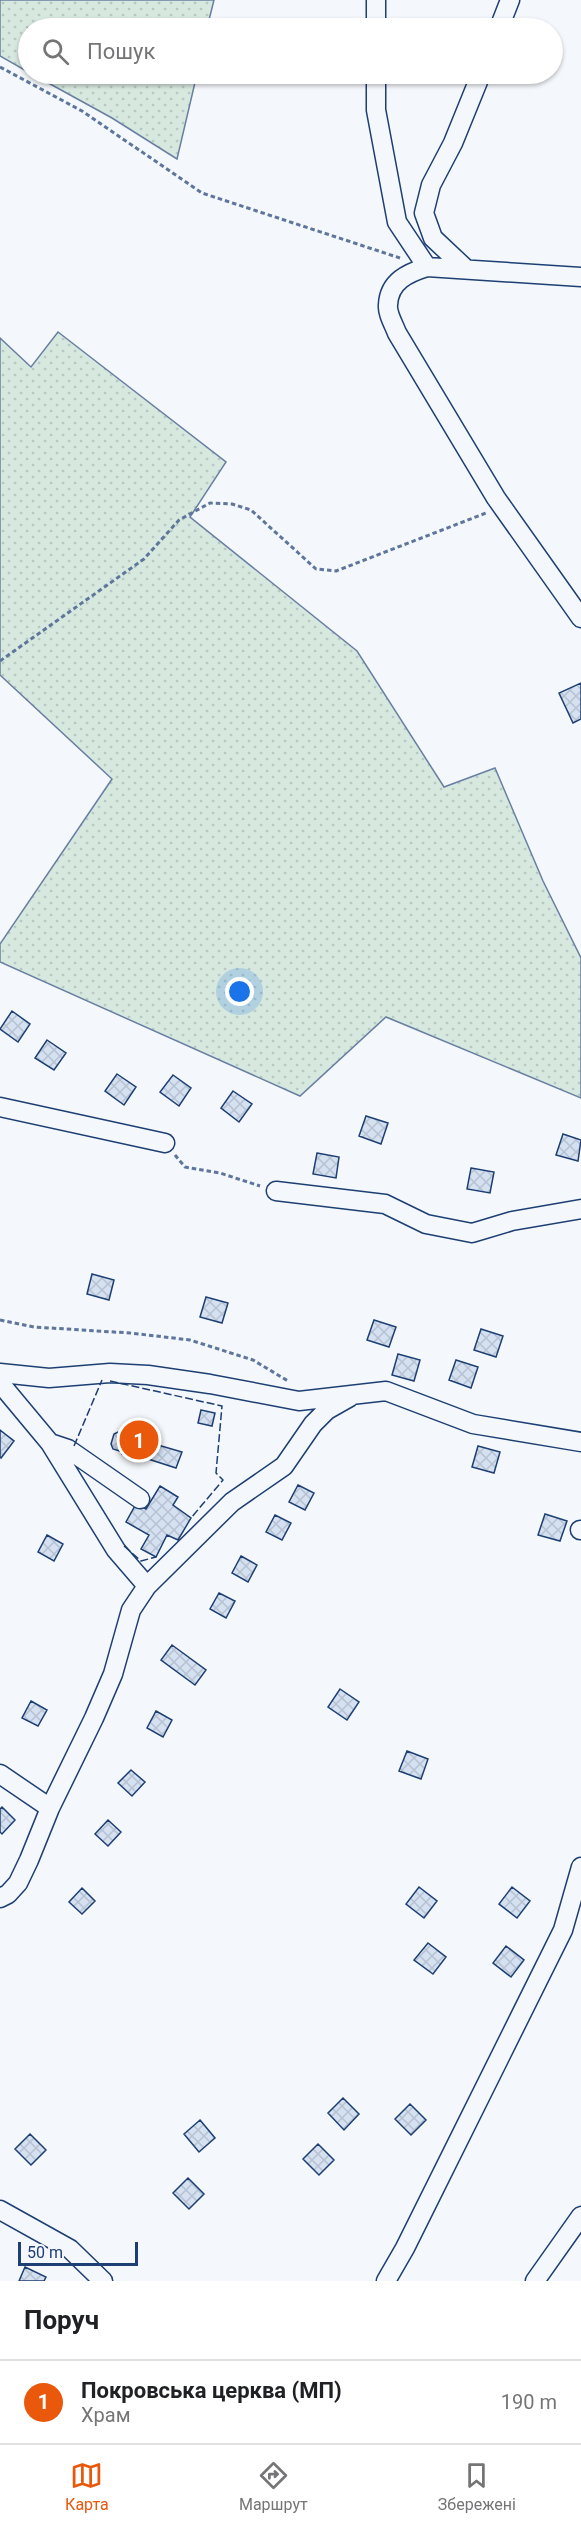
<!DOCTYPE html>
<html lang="uk">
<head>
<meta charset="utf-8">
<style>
  :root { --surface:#fff; --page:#f2f2f2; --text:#202124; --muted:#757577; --line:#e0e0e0; --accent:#ea580c }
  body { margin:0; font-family:Roboto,sans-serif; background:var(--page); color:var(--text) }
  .scale { position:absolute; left:18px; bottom:15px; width:120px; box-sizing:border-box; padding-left:6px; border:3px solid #1d3f73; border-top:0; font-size:16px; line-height:21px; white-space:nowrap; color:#1d3f73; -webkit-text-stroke:4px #f4f7fb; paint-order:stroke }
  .you { position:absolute; left:240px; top:992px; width:21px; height:21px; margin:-15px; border:4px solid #fff; border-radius:50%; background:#1a73e8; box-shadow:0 0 0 9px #1a73e833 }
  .badge { display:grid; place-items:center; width:39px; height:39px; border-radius:50%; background:var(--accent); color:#fff; font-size:20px; font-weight:700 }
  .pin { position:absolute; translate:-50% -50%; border:3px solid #fff; box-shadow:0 2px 6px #0006 }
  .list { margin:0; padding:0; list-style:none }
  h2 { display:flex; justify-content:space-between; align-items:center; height:78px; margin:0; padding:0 24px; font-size:26px }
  h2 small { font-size:20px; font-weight:400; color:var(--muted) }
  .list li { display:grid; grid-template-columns:39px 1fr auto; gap:18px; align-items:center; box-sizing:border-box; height:84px; padding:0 24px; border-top:2px solid var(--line) }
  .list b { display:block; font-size:22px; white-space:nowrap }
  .list p { margin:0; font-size:20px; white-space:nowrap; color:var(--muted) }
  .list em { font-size:20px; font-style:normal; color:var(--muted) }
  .icon { flex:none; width:33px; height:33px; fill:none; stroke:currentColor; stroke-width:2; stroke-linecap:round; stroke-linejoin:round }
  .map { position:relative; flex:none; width:581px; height:2281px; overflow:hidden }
  .search { position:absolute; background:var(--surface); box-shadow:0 2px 4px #0004; left:18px; right:18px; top:18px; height:66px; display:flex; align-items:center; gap:15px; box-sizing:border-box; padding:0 21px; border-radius:33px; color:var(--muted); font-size:22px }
  .sheet { height:162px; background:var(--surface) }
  nav { display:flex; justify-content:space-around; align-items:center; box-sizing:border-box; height:84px; border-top:2px solid var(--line); background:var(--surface); font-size:16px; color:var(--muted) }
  nav a { display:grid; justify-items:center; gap:3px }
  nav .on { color:var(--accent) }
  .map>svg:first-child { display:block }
  .garden { fill:url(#garden-dots); stroke:#687fa3; stroke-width:1.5 }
  .building { fill:url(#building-cross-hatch); stroke:#1d3f73; stroke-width:1.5 }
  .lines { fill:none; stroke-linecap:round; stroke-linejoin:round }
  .minor-casing { stroke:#1d3f73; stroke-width:21 }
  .path { stroke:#5e769c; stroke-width:3; stroke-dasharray:4.5 3; stroke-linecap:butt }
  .minor { stroke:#f4f7fb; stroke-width:18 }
  .fence { stroke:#1d3f73; stroke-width:1.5; stroke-dasharray:8 3; stroke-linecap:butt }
</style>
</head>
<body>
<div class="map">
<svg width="581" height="2281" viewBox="0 0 581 2281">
  <defs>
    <pattern id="garden-dots" width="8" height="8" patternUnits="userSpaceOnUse" patternTransform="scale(1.5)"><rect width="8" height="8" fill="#d7e8df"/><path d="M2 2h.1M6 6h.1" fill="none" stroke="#b8c8c3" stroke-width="1.8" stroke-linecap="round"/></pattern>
    <pattern id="building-cross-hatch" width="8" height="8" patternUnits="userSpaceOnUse" patternTransform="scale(1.5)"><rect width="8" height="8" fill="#d5e0f0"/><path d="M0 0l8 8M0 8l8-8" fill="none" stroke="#b6c1d1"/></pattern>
  </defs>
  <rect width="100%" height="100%" fill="#f4f7fb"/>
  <path class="garden" d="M0 0H214L207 28H28V72L0 56Z
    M32 74H197L177 159 112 118Z
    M58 332 226 462 190 517 357 651 444 787 495 768 543 881 581 958V1098L386 1017 300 1096 0 962V944L112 779 0 675V338L31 367Z"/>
  <path class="building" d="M581 683V719L573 723 559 693Z
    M12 1011 30 1024 18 1042 0 1029Z
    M47 1040 66 1053 54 1070 35 1058Z
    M117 1074 136 1087 124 1105 105 1091Z
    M173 1075 191 1088 179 1106 160 1092Z
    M233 1091 252 1104 239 1122 221 1108Z
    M366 1116 388 1123 381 1144 359 1136Z
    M563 1134 581 1140 578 1161 556 1155Z
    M317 1153 339 1157 336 1178 313 1174Z
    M471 1168 494 1172 490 1193 467 1189Z
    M92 1274 114 1280 109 1300 87 1294Z
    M206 1297 228 1303 222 1323 200 1317Z
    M374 1320 396 1327 389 1347 367 1340Z
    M481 1329 503 1336 496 1357 474 1350Z
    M398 1354 420 1360 414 1381 392 1375Z
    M456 1360 478 1367 471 1388 449 1380Z
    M201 1410 215 1413 212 1426 198 1423Z
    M0 1430 14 1441 1 1458 0 1457Z
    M118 1432 128 1436 130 1432 152 1439 151 1443 182 1452 176 1468 145 1458 144 1461 122 1454 123 1452 113 1449 111 1444 114 1434Z
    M478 1446 500 1452 494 1473 472 1467Z
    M298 1485 314 1493 305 1510 289 1502Z
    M160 1486 178 1497 173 1505 191 1518 178 1540 167 1535 156 1557 141 1549 149 1535 126 1522 136 1504 146 1509Z
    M545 1514 567 1521 560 1541 538 1535Z
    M275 1515 291 1523 282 1540 266 1532Z
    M47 1535 63 1544 54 1561 38 1552Z
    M241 1556 257 1565 248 1582 232 1573Z
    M219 1593 235 1601 226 1618 210 1609Z
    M172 1645 206 1670 195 1685 161 1660Z
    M340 1689 359 1702 347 1720 328 1707Z
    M31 1701 47 1710 38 1726 22 1718Z
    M156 1711 172 1720 163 1737 147 1728Z
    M407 1751 428 1759 421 1779 399 1771Z
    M131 1770 145 1782 132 1796 118 1783Z
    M2 1807 15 1820 2 1834 0 1832V1809Z
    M108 1820 121 1832 108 1846 95 1834Z
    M419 1887 437 1901 424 1918 406 1904Z
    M512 1887 530 1901 517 1918 499 1904Z
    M82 1888 95 1901 82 1914 69 1902Z
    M428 1943 446 1957 433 1974 414 1960Z
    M506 1946 524 1960 511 1977 493 1963Z
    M343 2098 359 2114 344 2130 328 2113Z
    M410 2104 426 2120 411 2135 395 2119Z
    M200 2120 215 2138 199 2152 184 2134Z
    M30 2134 46 2150 31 2165 15 2149Z
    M318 2144 334 2160 319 2175 303 2159Z
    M188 2178 204 2194 189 2209 173 2193Z
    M25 2267 46 2277 44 2281H19Z"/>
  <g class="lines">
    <g class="minor-casing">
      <path id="minor" d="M376 28V0
        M499 28 510 0
        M376 74V110L397 222 427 267
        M466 269 433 238 424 213 431 185 453 143 481 74
        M581 277 427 267C408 273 389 281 388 305 387 313 394 325 397 333L496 498 581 618
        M0 1107 165 1143
        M276 1191 385 1204 426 1224 472 1233 512 1221 581 1209
        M0 1373 49 1378 110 1373 148 1375 210 1384 299 1401 386 1391 473 1424 581 1442
        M0 1383 50 1443 116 1550 147 1586
        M50 1443 68 1449 140 1499
        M580 1530H581
        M0 1774 50 1808
        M0 1898 8 1894 18 1883 29 1860 50 1808 94 1718 113 1674 131 1610 147 1586 232 1502 284 1466 313 1424 327 1410 350 1397
        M0 2210 70 2249 103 2281
        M386 2281 405 2248 563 1930 581 1867
        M535 2281 581 2216"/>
    </g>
    <path class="path" d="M0 67 82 111 202 193 400 258
      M0 661 144 559 179 520 210 503 232 504 251 510 316 569 336 571 486 513
      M175 1155 185 1167 220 1173 260 1186
      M0 1320 34 1327 130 1333 190 1340 253 1360 288 1381"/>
    <use href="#minor" class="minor"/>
    <path class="fence" d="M110 1381 222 1406 216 1473 223 1480 191 1518
      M74 1446 102 1380
      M124 1546 141 1561 156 1557"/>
  </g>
</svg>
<div class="scale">50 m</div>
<div class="you"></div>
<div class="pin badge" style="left:139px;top:1440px">1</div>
<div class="search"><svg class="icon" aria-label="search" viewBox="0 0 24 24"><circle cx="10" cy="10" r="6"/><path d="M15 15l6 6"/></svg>Пошук</div>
</div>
<section class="sheet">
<h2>Поруч<small></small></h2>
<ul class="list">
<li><span class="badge">1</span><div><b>Покровська церква (МП)</b><p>Храм</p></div><em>190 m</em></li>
</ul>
</section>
<nav>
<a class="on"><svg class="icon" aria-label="map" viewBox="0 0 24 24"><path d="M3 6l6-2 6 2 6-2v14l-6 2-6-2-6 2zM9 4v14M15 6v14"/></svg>Карта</a>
<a><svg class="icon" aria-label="directions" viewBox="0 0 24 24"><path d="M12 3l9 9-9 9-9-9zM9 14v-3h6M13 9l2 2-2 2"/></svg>Маршрут</a>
<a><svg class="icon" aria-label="saved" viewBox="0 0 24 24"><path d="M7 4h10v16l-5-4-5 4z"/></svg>Збережені</a>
</nav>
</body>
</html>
